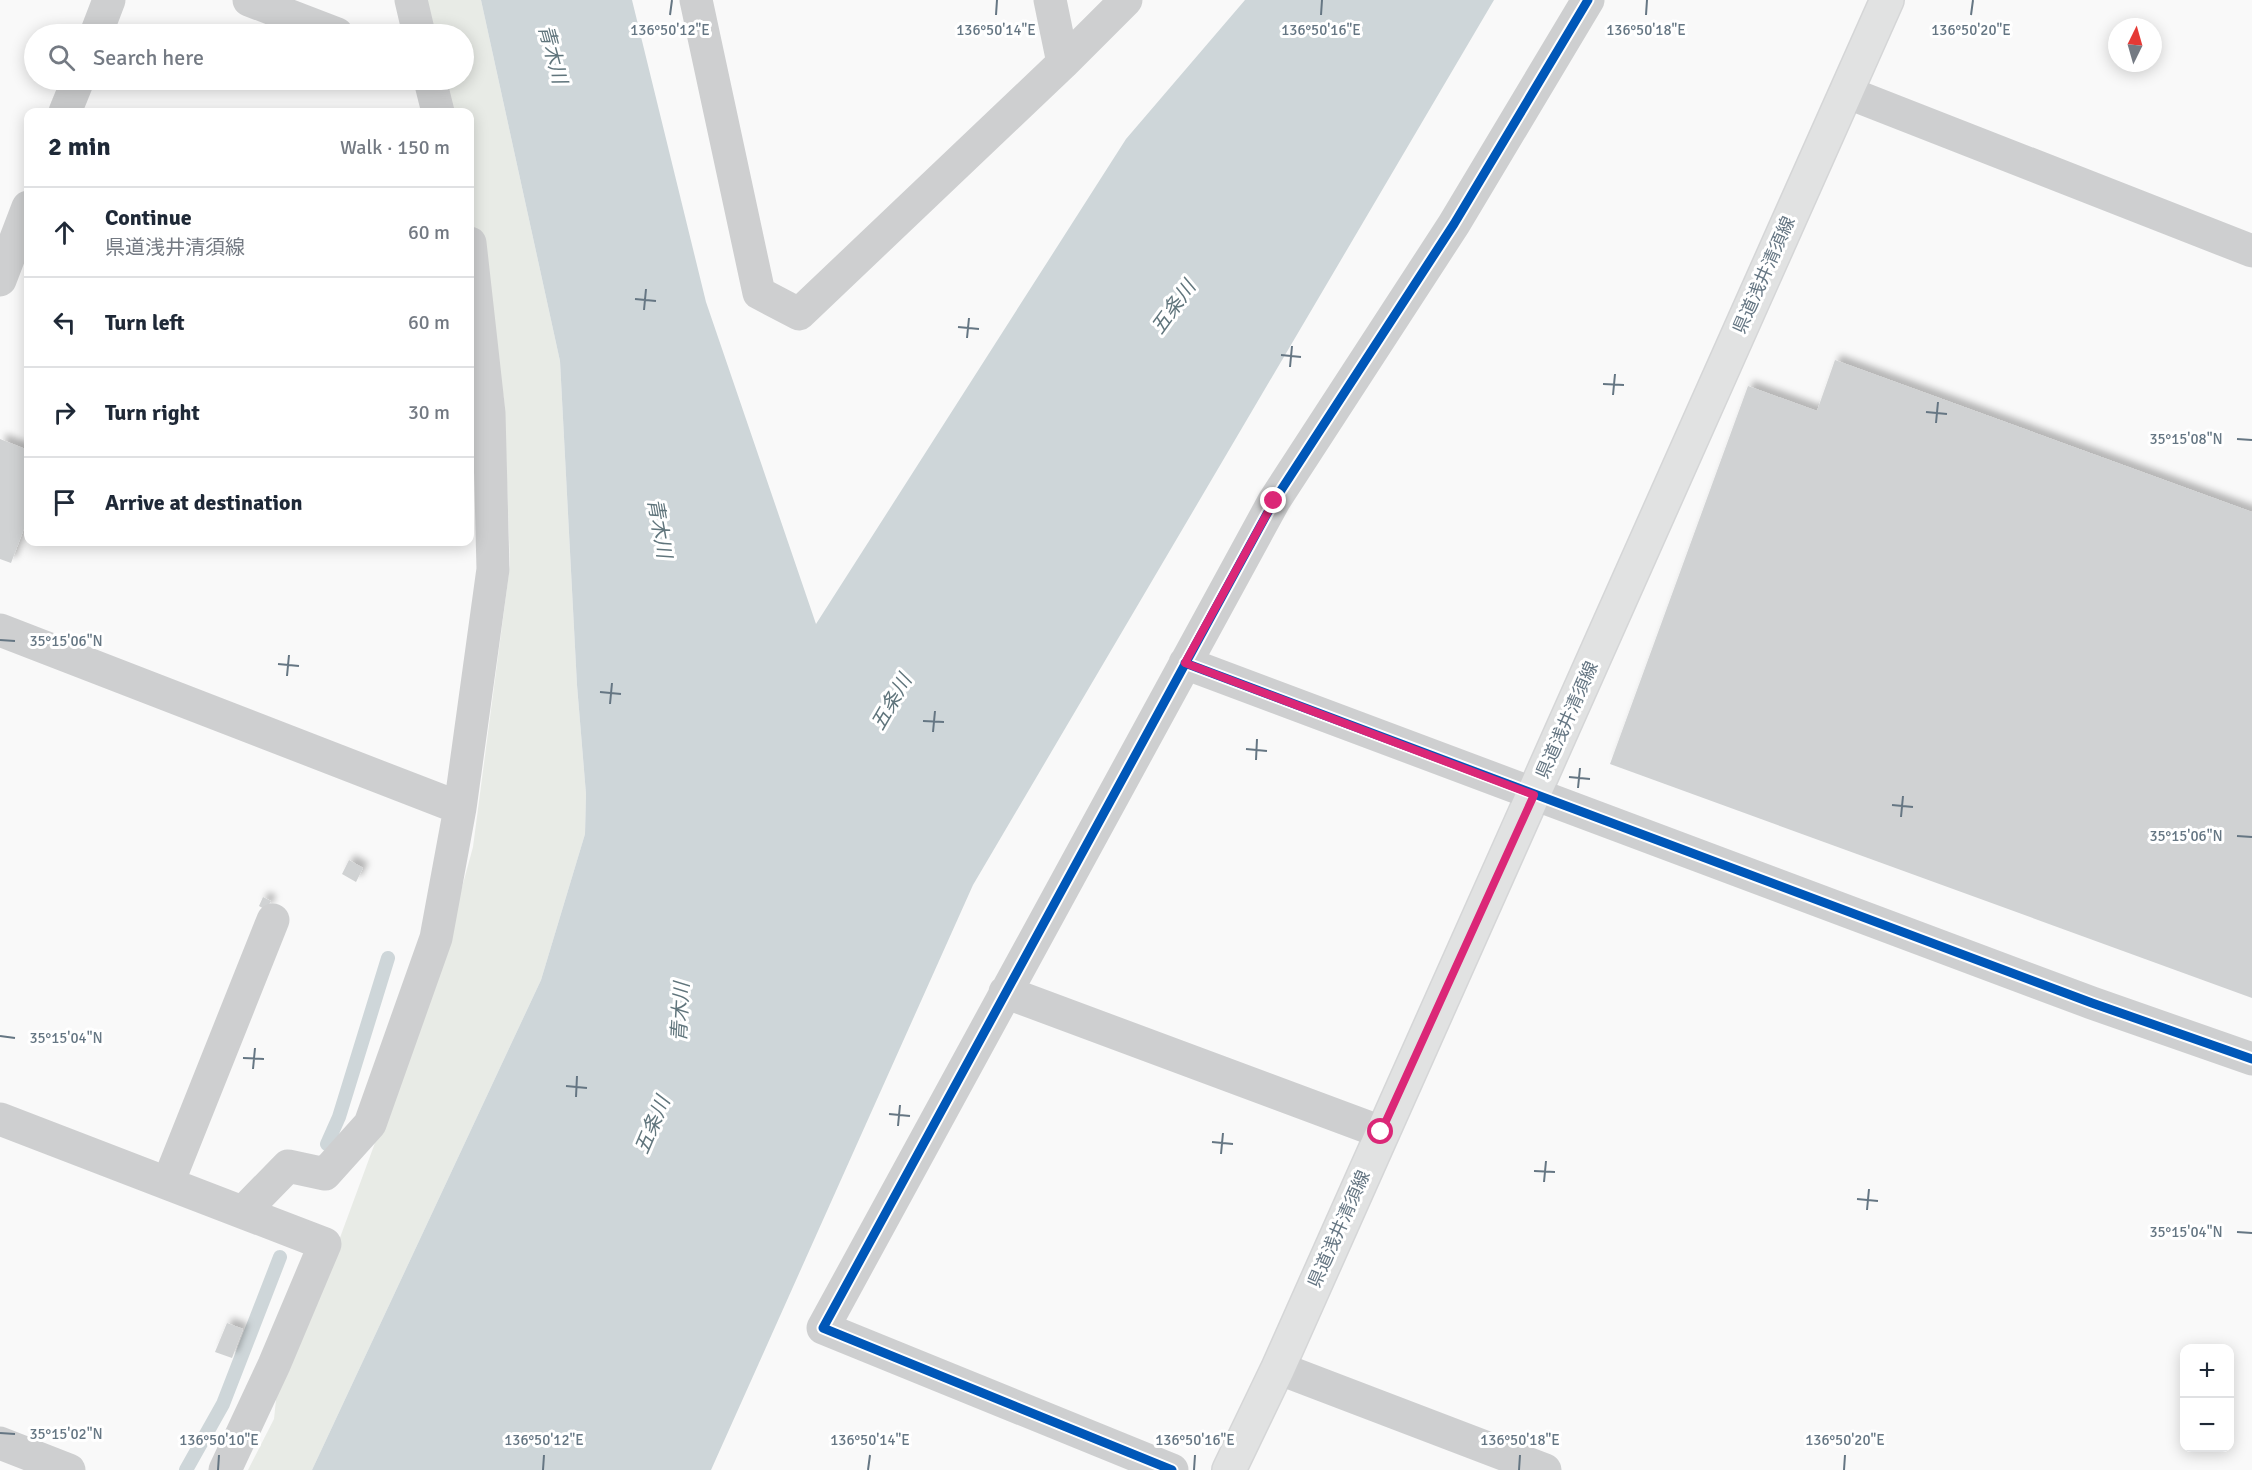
<!DOCTYPE html>
<html lang="en">
<head>
<meta charset="utf-8">
<style>
  :root { --surface:#fff; --page:#f2f2f3; --text:#1f2937; --muted:#747a83; --line:#e0e1e3 }
  body { margin:0; font-family:Signika,"Noto Sans JP",sans-serif; background:var(--page); color:var(--text) }
  .controls { position:absolute; right:18px; bottom:18px; display:grid; overflow:hidden; border-radius:12px; box-shadow:0 3px 15px #0003 }
  .controls button { width:54px; height:54px; display:grid; place-items:center; padding:0; border:0; border-bottom:2px solid var(--line); background:var(--surface); color:var(--text); font:30px sans-serif }
  .compass { position:absolute; left:2108px; top:18px; width:54px; height:54px; border-radius:50%; background:var(--surface); box-shadow:0 3px 15px #0003; rotate:5deg }
  .stop { position:absolute; width:18px; height:18px; margin:-14px; border:4px solid #db2777; border-radius:50%; background:#fff }
  .stop.end { background:#db2777; border-color:#fff; box-shadow:0 2px 6px #0008 }
  .list { margin:0; padding:0; list-style:none }
  h2 { display:flex; justify-content:space-between; align-items:center; height:78px; margin:0; padding:0 24px; font-size:26px }
  h2 small { font-size:20px; font-weight:400; color:var(--muted) }
  .list li { display:grid; grid-template-columns:39px 1fr auto; gap:18px; align-items:center; box-sizing:border-box; height:90px; padding:0 24px; border-top:2px solid var(--line) }
  .list b { display:block; font-size:22px; white-space:nowrap }
  .list p { margin:0; font-size:20px; white-space:nowrap; color:var(--muted) }
  .list em { font-size:20px; font-style:normal; color:var(--muted) }
  .icon { flex:none; width:33px; height:33px; fill:none; stroke:currentColor; stroke-width:2; stroke-linecap:round; stroke-linejoin:round }
  .map { position:relative; flex:none; width:2252px; height:1470px; overflow:hidden }
  .search { position:absolute; background:var(--surface); box-shadow:0 3px 15px #0003; left:24px; top:24px; width:450px; height:66px; display:flex; align-items:center; gap:15px; box-sizing:border-box; padding:0 21px; border-radius:33px; color:var(--muted); font-size:22px }
  .panel { position:absolute; background:var(--surface); box-shadow:0 3px 15px #0003; left:24px; top:108px; width:450px; height:438px; border-radius:12px }
  .map>svg:first-child { display:block }
  .green { fill:#e8ebe6 }
  .water { fill:#ced6d9 }
  .lines { fill:none; stroke-linecap:round; stroke-linejoin:round }
  .stream { stroke:#ced6d9; stroke-width:14 }
  .building { fill:#d0d2d3; filter:url(#shadow) }
  .secondary-casing { stroke:#d5d6d7; stroke-width:36 }
  .street { stroke:#cecfd0; stroke-width:33 }
  .secondary { stroke:#e1e2e2; stroke-width:33 }
  .cycleway-casing { stroke:#fff; stroke-width:13 }
  .cycleway { stroke:#0057b8; stroke-width:9 }
  .route { stroke:#db2777; stroke-width:8 }
  .ticks { fill:none; stroke:#657683; stroke-width:2 }
  .labels { text-anchor:middle; stroke-width:6; stroke-linejoin:round; paint-order:stroke }
  .street-label { font-size:18px; fill:#657683; stroke:#fff }
  .water-label { font-size:20px; font-style:italic; fill:#60757c; stroke:#fff }
  .ticks-label { font-size:15px; text-anchor:middle; fill:#657683; stroke:#fff; stroke-width:6; stroke-linejoin:round; paint-order:stroke }
</style>
</head>
<body>
<div class="map">
<svg width="2252" height="1470" viewBox="0 0 2252 1470">
  <defs>
    <filter id="shadow"><feDropShadow dx="5.5" dy="-5.5" stdDeviation="3" flood-color="#0004"/></filter>
  </defs>
  <rect width="100%" height="100%" fill="#f9f9f9"/>
  <path class="green" d="M422 0H481L560 361 577 685 586 794 585 834 541 980 312 1470H248L274 1419 277 1390 331 1262 441 964 473 847 510 565 504 399 470 226V112H447L440 80H464V34H430Z"/>
  <path class="water" d="M481 0H632L706 302 816 624 1126 139 1245 0H1494L973 885 711 1470H312L541 980 585 834 586 794 577 685 560 361Z"/>
  <g class="lines">
    <path class="stream" d="M327 1144 339 1117 388 958
      M186 1470 223 1404 280 1257"/>
  </g>
  <path class="building" d="M1835 360 2252 512V998L1610 764 1748 386 1817 411Z
    M0 439 28 450V518L11 563 0 559Z
    M349 860 363 868 356 882 342 874Z
    M263 897 271 901 266 910 259 906Z
    M227 1323 243 1329 232 1358 215 1352Z"/>
  <g class="lines">
    <g class="secondary-casing">
      <path id="secondary" d="M1229 1470 1278 1368 1887 0"/>
    </g>
    <path class="street" d="M249 0 337 34
      M411 0 419 34
      M696 0 759 293 799 314 1063 63 1126 0
      M1050 0 1063 63
      M96 34 109 0
      M430 80 438 112
      M1846 92 2252 251
      M65 112 78 80
      M0 280 28 207
      M0 630 460 808
      M1185 663 2092 1003 2252 1059
      M1005 992 1381 1132
      M0 1119 325 1244 274 1365 225 1470
      M168 1183 273 920
      M243 1212 288 1166 325 1174 370 1124 436 938 460 808 493 569 489 413 470 243
      M1278 1368 1545 1470
      M0 1443 69 1470
      M1172 1470 823 1328 1274 501 1454 224 1588 0"/>
    <use href="#secondary" class="secondary"/>
    <g class="cycleway-casing">
      <path id="cycleway" d="M1185 663 2092 1003 2252 1059
        M1172 1470 823 1328 1274 501 1454 224 1588 0"/>
    </g>
    <use href="#cycleway" class="cycleway"/>
  </g>
  <g class="lines">
    <path class="route" d="M1274 501 1185 663 1534 795 1381 1132"/>
  </g>
  <path class="ticks" d="M670 15 672 0M996 15 997 0M1321 15 1322 0M1646 15 1647 0M1971 15 1973 0M635 299 656 301M644 310 646 289M958 327 979 329M967 338 969 318M1281 355 1301 357M1290 367 1292 346M1603 384 1624 385M1613 395 1615 374M1926 412 1947 414M1936 423 1938 402M2237 439 2252 440M0 640 15 641M278 664 299 666M287 676 289 655M600 692 621 694M610 704 612 683M923 721 944 722M933 732 935 711M1246 749 1267 751M1256 760 1257 739M1569 777 1590 779M1578 788 1580 768M1892 805 1913 807M1901 817 1903 796M2237 836 2252 837M0 1036 15 1038M243 1058 264 1059M253 1069 255 1048M566 1086 587 1088M576 1097 577 1076M889 1114 910 1116M898 1126 900 1105M1212 1142 1233 1144M1221 1154 1223 1133M1534 1171 1555 1172M1544 1182 1546 1161M1857 1199 1878 1201M1867 1210 1869 1189M2237 1232 2252 1233M0 1433 15 1434M218 1470 219 1455M543 1470 544 1455M868 1470 870 1455M1194 1470 1195 1455M1519 1470 1520 1455M1844 1470 1845 1455"/>
  <g class="labels">
    <g class="street-label">
      <text transform="translate(1764 275) rotate(-66)" y="6">県道浅井清須線</text>
      <text transform="translate(1567 720) rotate(-66)" y="6">県道浅井清須線</text>
      <text transform="translate(1339 1229) rotate(-66)" y="6">県道浅井清須線</text>
    </g>
    <g class="water-label">
      <text transform="translate(553 54) rotate(75)" y="7">青木川</text>
      <text transform="translate(1173 307) rotate(-54)" y="7">五条川</text>
      <text transform="translate(660 528) rotate(80)" y="7">青木川</text>
      <text transform="translate(891 702) rotate(-60)" y="7">五条川</text>
      <text transform="translate(680 1012) rotate(-87)" y="7">青木川</text>
      <text transform="translate(652 1125) rotate(-67)" y="7">五条川</text>
    </g>
  </g>
  <g class="ticks-label">
    <text x="670" y="35">136°50'12"E</text>
    <text x="996" y="35">136°50'14"E</text>
    <text x="1321" y="35">136°50'16"E</text>
    <text x="1646" y="35">136°50'18"E</text>
    <text x="1971" y="35">136°50'20"E</text>
    <text x="2186" y="444">35°15'08"N</text>
    <text x="66" y="646">35°15'06"N</text>
    <text x="2186" y="841">35°15'06"N</text>
    <text x="66" y="1043">35°15'04"N</text>
    <text x="2186" y="1237">35°15'04"N</text>
    <text x="66" y="1439">35°15'02"N</text>
    <text x="219" y="1445">136°50'10"E</text>
    <text x="544" y="1445">136°50'12"E</text>
    <text x="870" y="1445">136°50'14"E</text>
    <text x="1195" y="1445">136°50'16"E</text>
    <text x="1520" y="1445">136°50'18"E</text>
    <text x="1845" y="1445">136°50'20"E</text>
  </g>
</svg>
<div class="controls">
<button>+</button>
<button>−</button>
</div>
<svg class="compass" viewBox="-18 -18 36 36"><path d="M0-13l5 13h-10z" fill="#e53935"/><path d="M0 13l5-13h-10z" fill="#747a83"/></svg>
<div class="stop" style="left:1381px;top:1132px"></div>
<div class="stop end" style="left:1274px;top:501px"></div>
<div class="search"><svg class="icon" aria-label="search" viewBox="0 0 24 24"><circle cx="10" cy="10" r="6"/><path d="M15 15l6 6"/></svg>Search here</div>
<section class="panel">
<h2>2 min<small>Walk · 150 m</small></h2>
<ul class="list">
<li><svg class="icon" aria-label="ahead" viewBox="0 0 24 24"><path d="M12 20V5M6 11l6-6 6 6"/></svg><div><b>Continue</b><p>県道浅井清須線</p></div><em>60 m</em></li>
<li><svg class="icon" aria-label="left" viewBox="0 0 24 24"><path d="M17 20v-9H6M10 6l-5 5 5 5"/></svg><div><b>Turn left</b></div><em>60 m</em></li>
<li><svg class="icon" aria-label="right" viewBox="0 0 24 24"><path d="M7 20v-9h11M14 6l5 5-5 5"/></svg><div><b>Turn right</b></div><em>30 m</em></li>
<li><svg class="icon" aria-label="arrive" viewBox="0 0 24 24"><path d="M6 21V4h12l-3 4 3 4H6"/></svg><div><b>Arrive at destination</b></div></li>
</ul>
</section>
</div>
</body>
</html>
